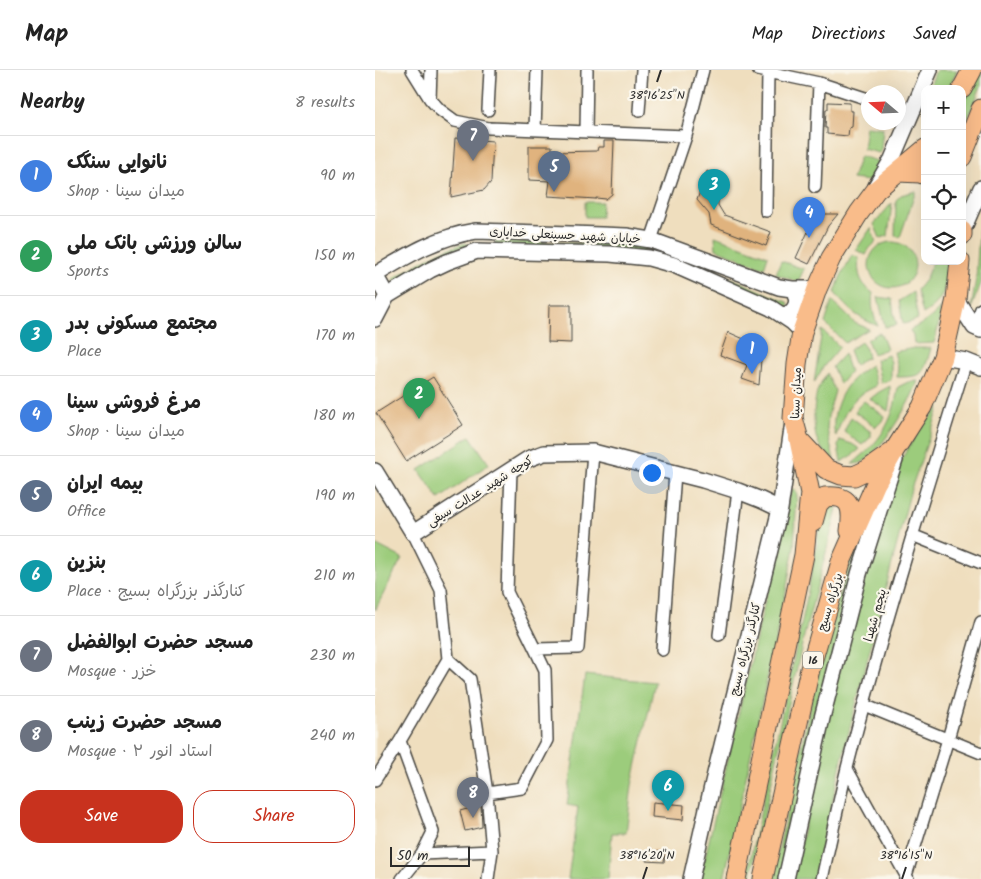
<!DOCTYPE html>
<html lang="en">
<head>
<meta charset="utf-8">
<style>
  :root { --surface:#fff; --page:#f6f6f6; --text:#222; --muted:#767676; --line:#e0e0e0; --accent:#c8321e }
  body { margin:0; font-family:Kalam,"Playpen Sans Arabic",sans-serif; background:var(--page); color:var(--text) }
  .controls { position:absolute; right:15px; top:15px; display:grid; overflow:hidden; border-radius:10px; box-shadow:0 5px 20px #0002 }
  .controls button { width:45px; height:45px; display:grid; place-items:center; padding:0; border:0; border-bottom:1px solid var(--line); background:var(--surface); color:var(--text); font:25px sans-serif }
  .compass { position:absolute; left:486px; top:15px; width:45px; height:45px; border-radius:50%; background:var(--surface); box-shadow:0 5px 20px #0002; rotate:289deg }
  .scale { position:absolute; left:15px; bottom:12px; width:80px; box-sizing:border-box; padding-left:5px; border:2px solid #2b2b2b; border-top:0; font-size:14px; line-height:18px; white-space:nowrap; color:#2b2b2b; -webkit-text-stroke:4px #fbf7ec; paint-order:stroke }
  .you { position:absolute; left:276px; top:402px; width:18px; height:18px; margin:-12px; border:4px solid #fff; border-radius:50%; background:#1a73e8; box-shadow:0 0 0 8px #1a73e833 }
  .badge { display:grid; place-items:center; width:32px; height:32px; border-radius:50%; background:var(--accent); color:#fff; font-size:16px; font-weight:700 }
  .pin { position:absolute; translate:-50% -41px; filter:drop-shadow(0 1px 2px #0008) }
  .pin::after { content:''; position:absolute; top:26px; width:18px; height:15px; background:inherit; clip-path:polygon(0 0,100% 0,50% 100%) }
  .list { margin:0; padding:0; list-style:none }
  h2 { display:flex; justify-content:space-between; align-items:center; height:65px; margin:0; padding:0 20px; font-size:21px }
  h2 small { font-size:16px; font-weight:400; color:var(--muted) }
  .list li { display:grid; grid-template-columns:32px 1fr auto; gap:15px; align-items:center; box-sizing:border-box; height:80px; padding:0 20px; border-top:1px solid var(--line) }
  .list b { display:block; font-size:19px; white-space:nowrap }
  .list p { margin:0; font-size:16px; white-space:nowrap; color:var(--muted) }
  .list em { font-size:16px; font-style:normal; color:var(--muted) }
  .actions { display:flex; gap:10px; padding:15px 20px }
  .actions a { flex:1; padding:11px 0; border:1px solid var(--accent); border-radius:20px; text-align:center; font-size:18px; color:var(--accent) }
  .actions .main { background:var(--accent); color:#fff }
  .icon { flex:none; width:28px; height:28px; fill:none; stroke:currentColor; stroke-width:2; stroke-linecap:round; stroke-linejoin:round }
  .map { position:relative; flex:none; width:606px; height:809px; overflow:hidden }
  header { display:flex; align-items:center; gap:30px; box-sizing:border-box; height:70px; padding:0 25px; background:var(--surface); border-bottom:1px solid var(--line) }
  header strong { font-size:24px }
  nav { display:flex; gap:28px; margin-inline-start:auto; font-size:18px }
  main { display:flex }
  aside { flex:1; background:var(--surface) }
  .map>svg:first-child { display:block }
  .green { fill:#9ccc7c; stroke:#647c54 }
  .building { fill:#e0b37e }
  .lines { fill:none; stroke-linecap:round; stroke-linejoin:round }
  .minor-casing { stroke:#484641; stroke-width:14 }
  .tertiary-casing { stroke:#484641; stroke-width:18 }
  .trunk-casing { stroke:#484641; stroke-width:21 }
  .minor { stroke:#fff; stroke-width:11 }
  .tertiary { stroke:#fff; stroke-width:15 }
  .trunk { stroke:#f9bc8a; stroke-width:19 }
  .ticks { fill:none; stroke:#2b2b2b; stroke-width:2 }
  .labels { text-anchor:middle; stroke-width:4.5; stroke-linejoin:round; paint-order:stroke }
  .shield { fill:#fbf7ec; stroke:#696865; stroke-width:1 }
  .shield-label { font-size:11px; font-weight:bold; fill:#2b2b2b }
  .street-label { font-size:12px; fill:#2b2b2b; stroke:#fbf7ec }
  .ticks-label { font-size:12px; text-anchor:middle; fill:#2b2b2b; stroke:#fbf7ec; stroke-width:4.5; stroke-linejoin:round; paint-order:stroke }
</style>
</head>
<body>
<header>
<strong>Map</strong>
<nav><a>Map</a><a>Directions</a><a>Saved</a></nav>
</header>
<main>
<aside>
<h2>Nearby<small>8 results</small></h2>
<ul class="list">
<li><span class="badge" style="background:#3f7fe0">1</span><div><b>نانوایی سنگک</b><p>Shop · میدان سینا</p></div><em>90 m</em></li>
<li><span class="badge" style="background:#2e9e5b">2</span><div><b>سالن ورزشی بانک ملی</b><p>Sports</p></div><em>150 m</em></li>
<li><span class="badge" style="background:#0f9aa8">3</span><div><b>مجتمع مسکونی بدر</b><p>Place</p></div><em>170 m</em></li>
<li><span class="badge" style="background:#3f7fe0">4</span><div><b>مرغ فروشی سینا</b><p>Shop · میدان سینا</p></div><em>180 m</em></li>
<li><span class="badge" style="background:#5c6f8a">5</span><div><b>بیمه ایران</b><p>Office</p></div><em>190 m</em></li>
<li><span class="badge" style="background:#0f9aa8">6</span><div><b>بنزین</b><p>Place · کنارگذر بزرگراه بسیج</p></div><em>210 m</em></li>
<li><span class="badge" style="background:#6b7280">7</span><div><b>مسجد حضرت ابوالفضل</b><p>Mosque · خزر</p></div><em>230 m</em></li>
<li><span class="badge" style="background:#6b7280">8</span><div><b>مسجد حضرت زینب</b><p>Mosque · استاد انور ۲</p></div><em>240 m</em></li>
</ul>
<div class="actions"><a class="main">Save</a><a>Share</a></div>
</aside>
<div class="map">
<svg width="606" height="809" viewBox="0 0 606 809">
  <rect width="100%" height="100%" fill="#fbf7ec"/>
  <filter id="ink" filterUnits="userSpaceOnUse"><feTurbulence type="fractalNoise" baseFrequency=".02" numOctaves="2"/><feDisplacementMap in="SourceGraphic" scale="10" xChannelSelector="R" yChannelSelector="G"/><feConvolveMatrix kernelMatrix="1 2 1 2 8 2 1 2 1" color-interpolation-filters="sRGB"/></filter>
  <filter id="wash" filterUnits="userSpaceOnUse"><feTurbulence type="fractalNoise" baseFrequency=".0096" numOctaves="4" result="noise"/><feDisplacementMap in="SourceGraphic" scale="20" xChannelSelector="R" yChannelSelector="G"/><feGaussianBlur stdDeviation="1.12" result="paint"/><feColorMatrix in="noise" values="0 0 0 0 0 0 0 0 0 0 0 0 0 0 0 0 0 1.4 0 .05"/><feComposite in="paint" operator="in"/></filter>
  <g filter="url(#wash)">
    <rect width="100%" height="100%" fill="#efdebe"/>
    <path class="green" d="M561 0H582L574 19H554Z
      M606 0V16L587 64V34Z
      M491 56 508 58 506 80 504 83 488 79Z
      M485 86 506 92 494 111 477 109Z
      M541 121 525 167 520 166 521 130 526 125Z
      M210 132H227L226 147H210Z
      M517 133 513 166 505 168 499 154Z
      M606 157V213L596 239 601 209 604 161Z
      M496 158 501 172 494 179 491 185 481 180Z
      M340 166 393 186 389 198 341 179Z
      M121 171 266 175 274 177 318 192 414 233 412 238 406 237 315 198 120 177 119 173Z
      M494 195a23 23 0 1 1 46 0a23 23 0 1 1-46 0Z
      M90 173 94 175 93 177 84 178 64 186 19 212 18 210 19 208 64 182Z
      M477 185 484 188C482 203 485 214 498 223 496 235 498 245 503 256 483 248 473 240 460 223L465 208Z
      M406 191 429 199 423 212 401 204Z
      M558 191H572C570 217 572 229 548 244L542 220 550 210Z
      M538 222 543 249 536 252 528 254 524 231Z
      M503 227 517 229 519 245 522 255 510 257Z
      M457 231 480 253 494 259 470 273 450 253Z
      M566 237 563 258 559 273 539 274 538 266 535 260C547 254 557 248 566 237Z
      M447 260 465 277 449 296 439 313Z
      M503 263 506 264 512 279 498 284 492 270Z
      M486 272 491 279 493 288 488 289 480 296 474 280Z
      M539 278H556C554 285 550 302 543 305 537 307 529 307 522 307L523 297 519 282Z
      M469 284 475 302 465 314 457 297Z
      M513 285 516 292V310L506 313 501 290Z
      M496 295 501 312V316C496 319 491 321 486 324 473 333 466 351 461 366 458 361 459 356 459 350 462 326 475 307 496 295Z
      M452 303 460 321 453 346 452 359 459 390C453 385 446 380 443 372 437 360 438 329 444 317 446 312 450 308 452 303Z
      M543 311C536 332 508 377 491 390 487 393 482 394 477 394 505 372 518 353 523 317L533 312Z
      M515 316V330L513 341 495 329 504 322Z
      M489 331 509 346 507 351 501 357 480 342 483 337Z
      M565 336 536 419 467 689 440 809H418L457 626 510 436 527 388 543 362Z
      M476 347 496 362V367L487 375 469 362Z
      M95 366 114 394 64 429 44 400Z
      M465 370 477 374 485 379 475 387 466 392 463 376Z
      M418 419 420 420 422 425 419 477 411 521 349 809H325L414 428Z
      M503 421 406 809H397L439 619 473 491Z
      M459 432 462 437 459 452 428 570 375 809H371L429 542 442 473 446 437Z
      M0 474 27 488 0 540Z
      M210 605 280 612 257 715 251 763H237L233 809H193L203 737 192 735Z"/>
    <g id="blocks">
      <path class="building" d="M453 32 475 33V41H478L477 57 474 58 473 66 452 64V58H450L451 39H453Z
        M80 68 118 71 116 112 109 120 76 127Z
        M229 71H239L237 124 231 129 221 128V129L173 126 175 111 154 110V76H177V82L222 81 223 77H229Z
        M332 101 347 108 343 118V135L349 145 396 162 391 176 336 155 334 144 322 130Z
        M441 144H463L453 156 434 194 421 188Z
        M174 235H196V273L173 272Z
        M353 262 387 277 384 315 367 309 372 295 345 285Z
        M58 307 88 355 31 391 1 343Z
        M278 732 309 735 308 750 277 747Z
        M106 735 107 757 90 761 85 741Z
        M272 781 290 782 289 792 271 791Z"/>
    </g>
  </g>
  <g filter="url(#ink)">
    <use href="#blocks" fill-opacity="0" stroke="#484641" stroke-width="1"/>
    <g class="lines">
      <g class="minor-casing">
        <path id="minor" d="M37 0 55 29 65 40 80 51 114 58 311 66
          M383 0 444 13 493 29
          M55 29 56 0
          M524 39 536 44
          M113 40 115 0
          M264 41 267 0
          M160 60 162 0
          M211 62 212 0
          M440 117 444 13
          M391 141 393 2
          M276 170 311 66 328 0
          M599 257 606 239
          M537 465 606 493
          M344 565 363 421
          M160 579 203 578 218 382
          M287 580 300 403
          M73 589 95 609 112 723 117 781 113 809
          M489 635 606 683
          M25 671 58 762 47 784 27 809
          M472 699 533 809
          M0 710 25 671 73 589 66 520 38 463
          M112 723 147 718 172 670 170 600 160 579 132 522 136 400
          M47 784 117 781
          M447 809C455 772 463 735 472 698 507 561 549 426 591 291
          M530 809 573 669 606 552"/>
      </g>
      <g class="tertiary-casing">
        <path id="tertiary" d="M501 116 517 89 555 0
          M587 162 606 118
          M0 205C33 185 62 167 101 161L226 165 251 166 276 170 404 217 417 219H442
          M0 205 12 226 0 249
          M12 226 55 200 72 192 102 181 235 184 274 188 299 195 396 238 417 252 427 262
          M581 229 599 257 606 260
          M408 245C421 243 426 230 417 219
          M568 287 591 291 606 297
          M0 401 38 463 153 389 169 383 218 382 328 410 363 421 386 430 405 439
          M316 809 338 712 405 439 418 352
          M411 809 447 648 484 504 520 390"/>
      </g>
      <g class="trunk-casing">
        <path id="trunk" d="M587 19 597 0
          M587 87 606 39
          M523 102 545 103 550 105
          M587 161V165
          M425 371 451 399 466 405 479 406 492 400 519 381 547 337 568 287 581 229 585 191
          M438 452 443 434 450 427C477 424 478 439 475 461
          M361 809 429 485 435 423 424 370 418 348 422 294 427 262 442 219 456 188 484 143 501 120 550 79
          M388 809 435 599 466 492 501 413 519 381"/>
      </g>
      <use href="#minor" class="minor"/>
      <use href="#tertiary" class="tertiary"/>
      <use href="#trunk" class="trunk"/>
    </g>
  </g>
  <path class="ticks" d="M282 12 286 0M268 809 272 797M527 809 531 797"/>
  <g class="labels">
    <rect class="shield" x="428" y="581.5" width="20" height="17" rx="4"/>
    <g class="shield-label">
      <text x="438" y="594">16</text>
    </g>
    <g class="street-label">
      <text transform="translate(190 165) rotate(3)" y="4">خیابان شهید حسینعلی خدایاری</text>
      <text transform="translate(421 323) rotate(-88)" y="4">میدان سینا</text>
      <text transform="translate(105 421) rotate(-32)" y="4">کوچه شهید عدالت سیفی</text>
      <text transform="translate(455 532) rotate(-73)" y="4">بزرگراه بسیج</text>
      <text transform="translate(500 545) rotate(-74)" y="4">پنجم شهدا</text>
      <text transform="translate(370 579) rotate(-76)" y="4">کنارگذر بزرگراه بسیج</text>
    </g>
  </g>
  <g class="ticks-label">
    <text x="282" y="29">38°16'25"N</text>
    <text x="272" y="789">38°16'20"N</text>
    <text x="531" y="789">38°16'15"N</text>
  </g>
</svg>
<div class="controls">
<button>+</button>
<button>−</button>
<button><svg class="icon" aria-label="locate" viewBox="0 0 24 24"><circle cx="12" cy="12" r="6"/><path d="M12 2v4M12 18v4M2 12h4M18 12h4"/></svg></button>
<button><svg class="icon" aria-label="layers" viewBox="0 0 24 24"><path d="M12 4l9 5-9 5-9-5zM3 14l9 5 9-5"/></svg></button>
</div>
<svg class="compass" viewBox="-18 -18 36 36"><path d="M0-13l5 13h-10z" fill="#e53935"/><path d="M0 13l5-13h-10z" fill="#767676"/></svg>
<div class="scale">50 m</div>
<div class="you"></div>
<div class="pin badge" style="left:377px;top:304px;background:#3f7fe0">1</div>
<div class="pin badge" style="left:44px;top:349px;background:#2e9e5b">2</div>
<div class="pin badge" style="left:339px;top:140px;background:#0f9aa8">3</div>
<div class="pin badge" style="left:434px;top:168px;background:#3f7fe0">4</div>
<div class="pin badge" style="left:179px;top:122px;background:#5c6f8a">5</div>
<div class="pin badge" style="left:293px;top:741px;background:#0f9aa8">6</div>
<div class="pin badge" style="left:98px;top:91px;background:#6b7280">7</div>
<div class="pin badge" style="left:98px;top:748px;background:#6b7280">8</div>
</div>
</main>
</body>
</html>
